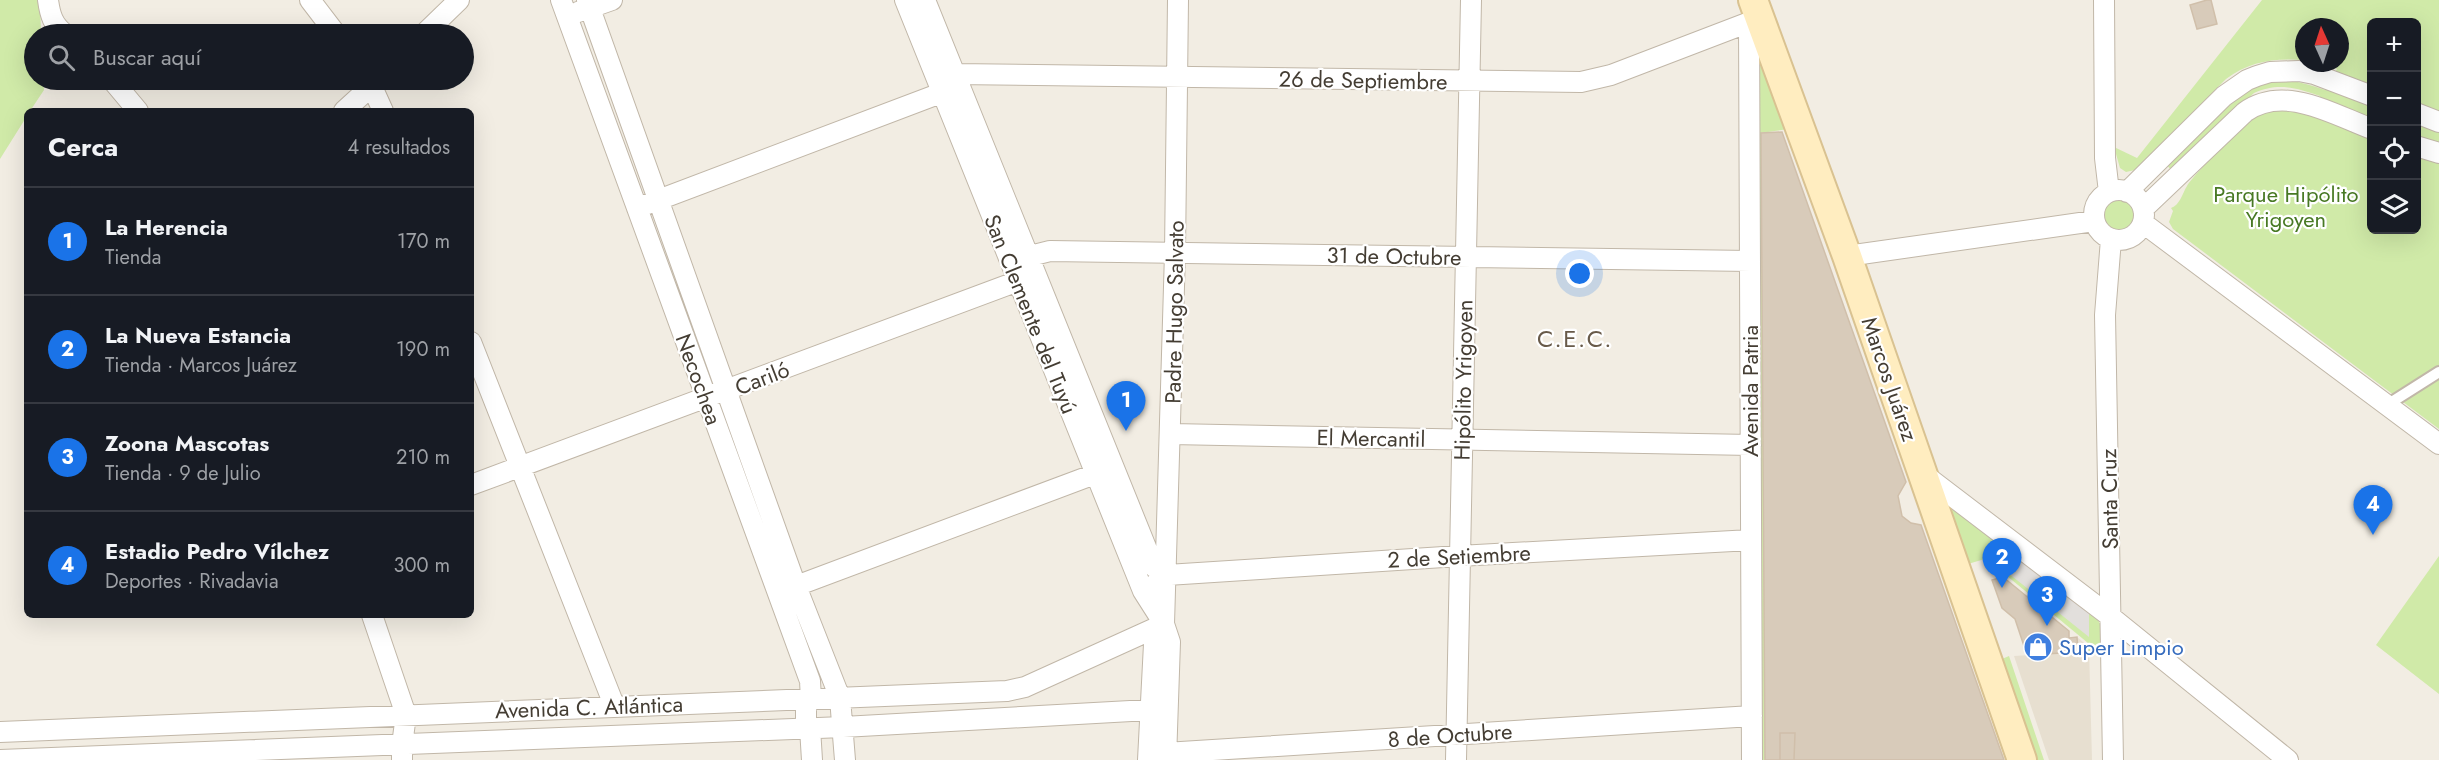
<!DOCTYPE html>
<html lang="es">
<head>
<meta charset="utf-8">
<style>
  :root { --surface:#171b24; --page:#20242c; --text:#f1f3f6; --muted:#9ea1a6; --line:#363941; --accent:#1a73e8 }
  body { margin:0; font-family:Jost,sans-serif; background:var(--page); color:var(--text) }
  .controls { position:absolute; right:18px; top:18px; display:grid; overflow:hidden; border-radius:9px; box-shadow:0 6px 24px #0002 }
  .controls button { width:54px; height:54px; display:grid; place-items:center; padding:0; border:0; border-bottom:2px solid var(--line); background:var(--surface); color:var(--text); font:30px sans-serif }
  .compass { position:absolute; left:2295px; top:18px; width:54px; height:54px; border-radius:50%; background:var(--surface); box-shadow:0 6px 24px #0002; rotate:357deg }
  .you { position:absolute; left:1580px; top:274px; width:21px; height:21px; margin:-15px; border:4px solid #fff; border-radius:50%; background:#1a73e8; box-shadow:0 0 0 9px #1a73e833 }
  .badge { display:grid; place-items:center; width:39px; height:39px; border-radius:50%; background:var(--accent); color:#fff; font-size:20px; font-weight:700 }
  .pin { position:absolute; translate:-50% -50px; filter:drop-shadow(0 2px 3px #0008) }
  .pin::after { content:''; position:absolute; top:32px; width:21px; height:18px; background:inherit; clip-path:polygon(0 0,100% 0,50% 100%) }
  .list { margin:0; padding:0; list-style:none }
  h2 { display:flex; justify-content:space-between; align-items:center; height:78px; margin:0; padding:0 24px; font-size:26px }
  h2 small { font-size:20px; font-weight:400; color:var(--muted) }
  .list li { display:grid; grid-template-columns:39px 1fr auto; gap:18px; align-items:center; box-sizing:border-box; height:108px; padding:0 24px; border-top:2px solid var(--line) }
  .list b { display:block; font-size:22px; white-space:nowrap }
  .list p { margin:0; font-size:20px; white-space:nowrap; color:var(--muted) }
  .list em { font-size:20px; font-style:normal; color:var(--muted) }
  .icon { flex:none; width:33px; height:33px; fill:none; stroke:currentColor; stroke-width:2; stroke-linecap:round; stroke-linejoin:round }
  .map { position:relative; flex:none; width:2439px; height:760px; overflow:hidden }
  .search { position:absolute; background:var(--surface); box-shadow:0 6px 24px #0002; left:24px; top:24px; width:450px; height:66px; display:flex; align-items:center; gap:15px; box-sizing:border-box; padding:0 21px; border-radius:33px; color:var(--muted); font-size:22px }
  .panel { position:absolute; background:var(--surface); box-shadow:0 6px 24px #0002; left:24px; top:108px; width:450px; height:510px; border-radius:9px }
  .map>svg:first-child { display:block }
  .residential { fill:#e7dfd0 }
  .green { fill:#d0eaa8; fill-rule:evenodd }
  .parking { fill:#e2dfdc }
  .building { fill:#d8cbba; stroke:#d0bfaa; stroke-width:1.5 }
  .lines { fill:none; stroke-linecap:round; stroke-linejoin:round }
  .lane-casing { stroke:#c1b7a8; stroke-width:14 }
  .street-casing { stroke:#c1b7a8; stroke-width:22 }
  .secondary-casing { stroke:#d9c291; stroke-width:32 }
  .lane { stroke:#fff; stroke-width:10 }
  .street { stroke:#fff; stroke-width:20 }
  .secondary { stroke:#ffedc0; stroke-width:28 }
  .labels { text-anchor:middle; stroke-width:4.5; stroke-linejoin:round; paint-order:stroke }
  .street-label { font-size:22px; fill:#443d33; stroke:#fff }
  .park-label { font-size:22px; fill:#487924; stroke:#fff }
  .shop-label { font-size:22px; fill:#366cbe; stroke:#fff; text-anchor:start }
  .neighbourhood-label { font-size:24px; letter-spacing:1.5px; fill:#685a49; stroke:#fff }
</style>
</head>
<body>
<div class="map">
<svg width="2439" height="760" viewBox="0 0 2439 760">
  <rect width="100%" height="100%" fill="#f2ede3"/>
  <path class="residential" d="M2077 637 2089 647 2092 760H2049L2014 656 2078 652Z"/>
  <path class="green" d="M0 0H40L41 34H34V80H43L44 90 30 111H27V116L0 159Z
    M2262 0H2439V429L2173 229 2169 222 2173 211 2171 208C2180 205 2182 194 2187 186 2195 173 2252 115 2264 112 2281 107 2293 109 2309 115L2320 96C2297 88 2278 82 2254 93L2171 170 2167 165C2184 149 2200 133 2217 117 2256 80 2272 71 2325 90L2337 69 2323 63H2340V27H2304V60C2275 58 2250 61 2226 79L2135 170 2126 172 2120 168 2114 147 2137 158ZM2372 22H2416V230H2372Z
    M1761 61 1788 129 1761 133 1765 760H1761L1759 63Z
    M2103 215a16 16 0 1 1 32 0a16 16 0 1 1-32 0Z
    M1953 509 1996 538 1999 566 1988 558 1968 564 1950 512Z
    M2439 556V694L2376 645Z
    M2003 569 2053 583 2057 586 2089 636V611C2106 625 2103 634 2103 655H2089L2088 643 2001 571Z
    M2009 656 2044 760H2037L2002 659Z"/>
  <path class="parking" d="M1996 538 2053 583 2041 599 1999 566Z
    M2057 586 2089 611V637L2054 609Z"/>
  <path class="building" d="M2207 0H2211L2217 24 2197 29 2190 5Z
    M1782 132 1906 482 1898 496 1902 516 1911 523 1921 525 2004 760H1765L1761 133Z
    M2003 577 2069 631V638L2077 637 2078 652 2027 655 2015 619 2002 608 1992 580Z
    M1780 733H1795L1794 760H1780Z"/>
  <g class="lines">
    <g class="lane-casing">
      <path id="lane" d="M2387 405 2439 372"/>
    </g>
    <g class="street-casing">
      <path id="street" d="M48 0C50 15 53 25 65 34
        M310 0 336 34
        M561 0 810 681 811 699 806 707V720L810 728 812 760
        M587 0 796 586 840 698 845 760
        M905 0 1143 591 1164 624
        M925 0 1154 567 1167 575
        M2104 0 2105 158 2109 192
        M578 12 612 0
        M1749 22 1752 760
        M424 34 459 0
        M112 80 138 111
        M369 80 383 111
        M344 111 378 80
        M2416 113 2439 122
        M2416 146 2439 153
        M2094 215a25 25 0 1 1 50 0a25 25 0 1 1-50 0Z
        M2127 192 2224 96 2247 80 2257 76 2270 72 2299 71 2314 74 2372 96
        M637 208 941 93 954 74 1581 82 1611 75 1760 18
        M2143 209 2245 112C2284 84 2332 114 2372 129
        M2143 223 2439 444
        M2111 239 2105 315 2113 760
        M1847 256 2094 221
        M471 342 614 705
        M1171 434 1751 445
        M1922 473 2111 617 2288 760
        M471 485 1018 281 1030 256 1050 251 1750 261
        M1157 582 1167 575 1459 556 1751 540
        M796 586 1095 474
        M372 615 406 715 402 745V760
        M0 732 1007 691 1025 687 1164 624
        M1149 754 1752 716
        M0 760 843 727 1167 709
        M1148 760 1154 644 1164 624
        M1166 760 1170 642 1164 624 1175 253 1178 0
        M1456 760 1471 0"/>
    </g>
    <g class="secondary-casing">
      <path id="secondary" d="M1753 0 1847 256 2022 760"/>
    </g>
    <use href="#lane" class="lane"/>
    <use href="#street" class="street"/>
    <use href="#secondary" class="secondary"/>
  </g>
  <defs>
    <g id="shop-disc" transform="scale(1.5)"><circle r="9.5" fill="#3f7fe0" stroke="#fff"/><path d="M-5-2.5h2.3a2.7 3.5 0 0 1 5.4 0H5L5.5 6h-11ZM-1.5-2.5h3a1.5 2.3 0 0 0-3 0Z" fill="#fff"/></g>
  </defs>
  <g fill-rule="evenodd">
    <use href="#shop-disc" x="2038" y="647"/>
  </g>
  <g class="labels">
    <g class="street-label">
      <text transform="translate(1363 80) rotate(1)" y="8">26 de Septiembre</text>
      <text transform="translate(1394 256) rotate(1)" y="8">31 de Octubre</text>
      <text transform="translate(1174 312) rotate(-89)" y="8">Padre Hugo Salvato</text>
      <text transform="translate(1031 314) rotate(68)" y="8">San Clemente del Tuyú</text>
      <text transform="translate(762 378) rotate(-21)" y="8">Cariló</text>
      <text transform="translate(699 379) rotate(70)" y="8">Necochea</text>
      <text transform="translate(1890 379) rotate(71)" y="8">Marcos Juárez</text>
      <text transform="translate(1463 380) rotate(-89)" y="8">Hipólito Yrigoyen</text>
      <text transform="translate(1750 391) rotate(-90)" y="8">Avenida Patria</text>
      <text transform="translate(1371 438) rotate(1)" y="8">El Mercantil</text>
      <text transform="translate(2109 499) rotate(-91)" y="8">Santa Cruz</text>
      <text transform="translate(1459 556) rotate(-3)" y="8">2 de Setiembre</text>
      <text transform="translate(589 707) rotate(-2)" y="8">Avenida C. Atlántica</text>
      <text transform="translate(1450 735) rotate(-4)" y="8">8 de Octubre</text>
    </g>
    <g class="park-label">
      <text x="2286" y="202">Parque Hipólito<tspan x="2286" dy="25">Yrigoyen</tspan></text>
    </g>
    <g class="shop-label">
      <text x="2059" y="655">Super Limpio</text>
    </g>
    <g class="neighbourhood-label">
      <text x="1575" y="347">C.E.C.</text>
    </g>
  </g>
</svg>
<div class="controls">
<button>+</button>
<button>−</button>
<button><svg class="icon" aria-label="locate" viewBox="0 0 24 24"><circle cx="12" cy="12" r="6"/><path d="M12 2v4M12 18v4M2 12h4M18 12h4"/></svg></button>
<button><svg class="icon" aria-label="layers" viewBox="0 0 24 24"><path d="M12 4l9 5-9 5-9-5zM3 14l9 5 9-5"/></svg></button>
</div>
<svg class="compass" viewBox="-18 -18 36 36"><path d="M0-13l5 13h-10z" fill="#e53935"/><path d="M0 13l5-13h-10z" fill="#9ea1a6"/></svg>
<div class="you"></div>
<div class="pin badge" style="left:1126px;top:431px">1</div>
<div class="pin badge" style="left:2002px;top:588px">2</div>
<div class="pin badge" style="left:2047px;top:626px">3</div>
<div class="pin badge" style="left:2373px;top:535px">4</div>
<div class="search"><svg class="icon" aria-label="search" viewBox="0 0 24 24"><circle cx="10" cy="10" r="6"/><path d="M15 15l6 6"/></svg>Buscar aquí</div>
<section class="panel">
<h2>Cerca<small>4 resultados</small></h2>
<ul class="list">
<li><span class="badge">1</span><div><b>La Herencia</b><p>Tienda</p></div><em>170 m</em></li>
<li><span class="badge">2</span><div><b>La Nueva Estancia</b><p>Tienda · Marcos Juárez</p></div><em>190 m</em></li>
<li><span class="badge">3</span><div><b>Zoona Mascotas</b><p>Tienda · 9 de Julio</p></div><em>210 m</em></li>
<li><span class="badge">4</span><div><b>Estadio Pedro Vílchez</b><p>Deportes · Rivadavia</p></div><em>300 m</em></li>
</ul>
</section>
</div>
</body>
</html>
